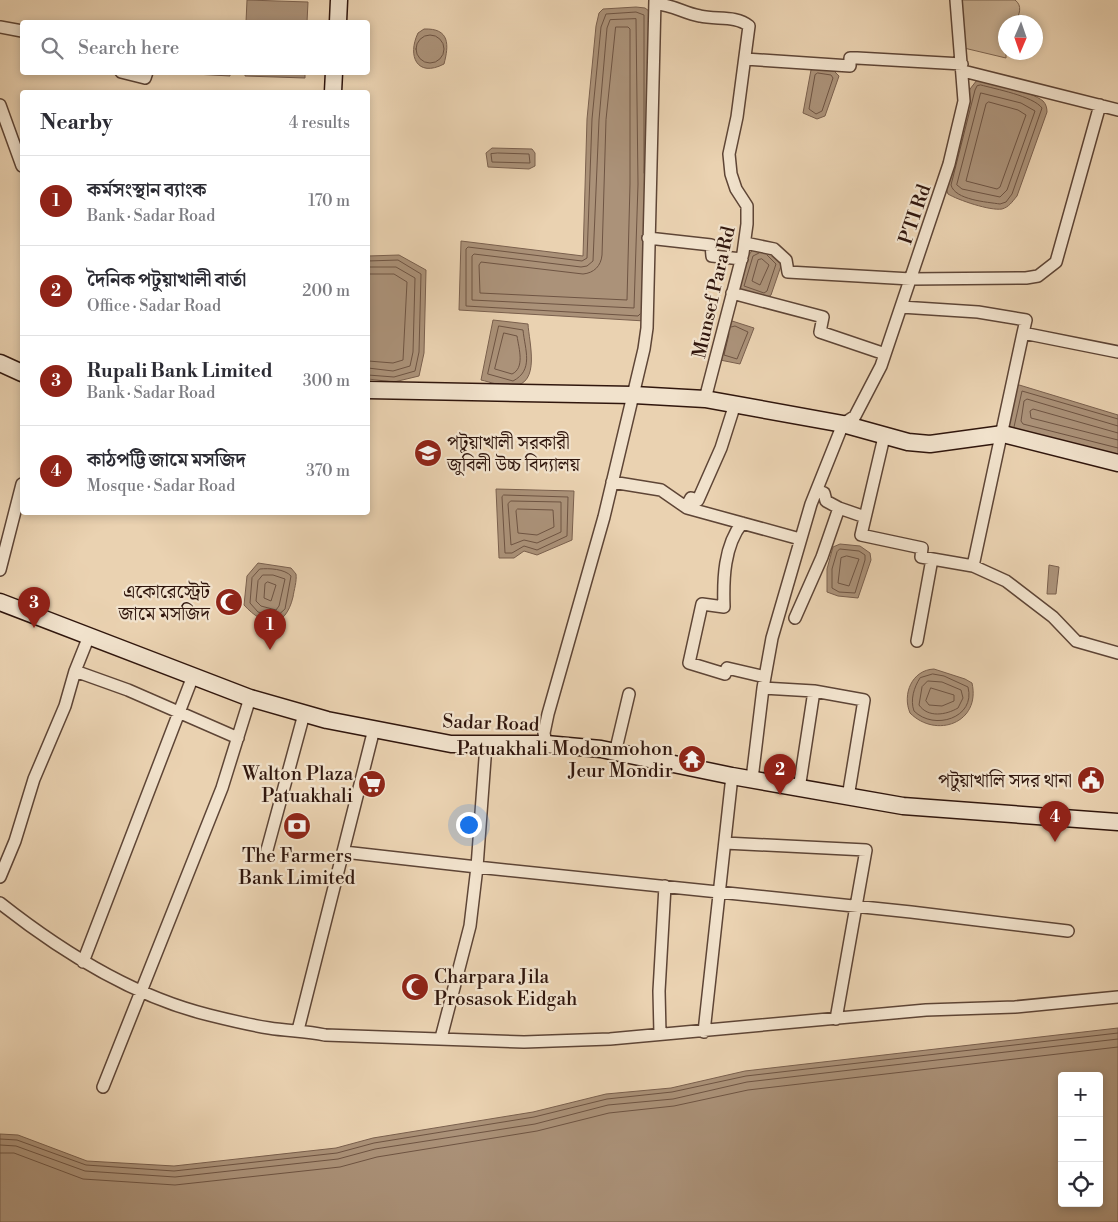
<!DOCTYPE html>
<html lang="en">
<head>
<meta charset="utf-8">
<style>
  :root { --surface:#fff; --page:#f7f7f7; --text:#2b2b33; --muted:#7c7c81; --line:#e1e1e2; --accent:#8f2418 }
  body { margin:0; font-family:"Libre Bodoni","Noto Serif Bengali",serif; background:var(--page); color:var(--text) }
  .controls { position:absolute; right:15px; bottom:15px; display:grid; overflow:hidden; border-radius:5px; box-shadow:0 2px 8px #0003 }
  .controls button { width:45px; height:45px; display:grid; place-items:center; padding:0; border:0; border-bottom:1px solid var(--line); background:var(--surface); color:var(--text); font:25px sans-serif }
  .compass { position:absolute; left:998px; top:15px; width:45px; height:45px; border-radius:50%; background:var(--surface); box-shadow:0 2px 8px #0003; rotate:182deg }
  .you { position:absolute; left:468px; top:824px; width:18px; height:18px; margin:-12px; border:4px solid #fff; border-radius:50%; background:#1a73e8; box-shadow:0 0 0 8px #1a73e833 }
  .badge { display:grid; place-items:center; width:32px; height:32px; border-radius:50%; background:var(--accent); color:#fff; font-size:16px; font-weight:700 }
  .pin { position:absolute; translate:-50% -41px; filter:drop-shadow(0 1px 2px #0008) }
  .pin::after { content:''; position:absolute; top:26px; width:18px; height:15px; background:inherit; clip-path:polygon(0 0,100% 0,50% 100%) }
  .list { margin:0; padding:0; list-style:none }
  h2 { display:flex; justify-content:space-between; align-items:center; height:65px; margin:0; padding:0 20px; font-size:21px }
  h2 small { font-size:16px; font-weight:400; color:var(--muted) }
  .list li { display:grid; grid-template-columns:32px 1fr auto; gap:15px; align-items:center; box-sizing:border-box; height:90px; padding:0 20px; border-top:1px solid var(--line) }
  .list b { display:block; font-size:19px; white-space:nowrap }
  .list p { margin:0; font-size:16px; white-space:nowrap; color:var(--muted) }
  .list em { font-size:16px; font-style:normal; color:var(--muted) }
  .icon { flex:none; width:28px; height:28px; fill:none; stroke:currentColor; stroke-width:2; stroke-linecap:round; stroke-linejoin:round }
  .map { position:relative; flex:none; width:1118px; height:1222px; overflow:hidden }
  .search { position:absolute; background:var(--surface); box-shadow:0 2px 8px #0003; left:20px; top:20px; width:350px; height:55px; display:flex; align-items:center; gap:12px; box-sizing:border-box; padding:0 18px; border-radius:5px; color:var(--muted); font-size:19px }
  .panel { position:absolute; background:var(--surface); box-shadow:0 2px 8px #0003; left:20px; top:90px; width:350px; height:425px; border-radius:5px }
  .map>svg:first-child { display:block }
  .green { fill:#cab295; stroke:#7d6451 }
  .water { fill:#ab9279; stroke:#7a604e; fill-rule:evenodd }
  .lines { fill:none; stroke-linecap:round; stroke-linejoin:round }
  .shore { stroke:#6e5443; stroke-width:1 }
  .street-casing { stroke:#5e4536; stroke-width:14 }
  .secondary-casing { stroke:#30160d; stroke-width:19 }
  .street { stroke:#f1e2cc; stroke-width:11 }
  .secondary { stroke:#f1e2cc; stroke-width:16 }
  .labels { text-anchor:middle; stroke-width:4.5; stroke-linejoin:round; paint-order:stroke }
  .street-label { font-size:19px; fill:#30160d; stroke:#f1e2cc }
  .poi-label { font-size:19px; fill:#30160d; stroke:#f1e2cc; text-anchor:end }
</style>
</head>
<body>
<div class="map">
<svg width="1118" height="1222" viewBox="0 0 1118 1222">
  <rect width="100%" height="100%" fill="#ead2b1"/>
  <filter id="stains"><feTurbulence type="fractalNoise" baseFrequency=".004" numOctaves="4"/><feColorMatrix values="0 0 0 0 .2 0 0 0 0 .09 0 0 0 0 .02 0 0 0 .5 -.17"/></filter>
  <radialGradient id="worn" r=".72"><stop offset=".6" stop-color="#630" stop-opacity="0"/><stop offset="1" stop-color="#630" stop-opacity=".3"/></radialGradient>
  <path class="green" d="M959 0H1015C1023 6 1019 14 1016 22H1006V58L964 48Z"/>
  <path class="water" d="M247 0 308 2 307 22H246Z
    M636 7 645 8 649 11V184L645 321 459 310 461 241 583 256 587 119 596 26 599 13 603 9Z
    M424 29C450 28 449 45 444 64 417 78 407 56 418 33Z
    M815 68 834 71 839 76 825 116 817 119 803 113 811 70Z
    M177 72 230 73V76L177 73Z
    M245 73H305V78L245 76Z
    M977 80C991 81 1032 92 1043 101 1046 104 1047 108 1047 112L1017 196C1012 202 1009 207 1002 209 990 211 958 200 948 194L945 185 970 89Z
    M492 148 532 149 535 153V166L529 169 488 167 486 153Z
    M753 249H767L782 263 771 295 767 298 738 291 747 258Z
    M399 255 426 270 424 353 419 376 394 382 368 379V256Z
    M493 320 528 324C529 342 541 384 513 386 503 387 490 382 481 380Z
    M729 320 754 328 740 364 720 360Z
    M1016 384 1118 415V460L1007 432Z
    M496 489 574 491 572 540 537 555 524 551 514 558H499Z
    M840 544 860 546 870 553 871 560 858 598 838 596 827 592V569L833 547Z
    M258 563 291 568 296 574C297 581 294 590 293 597 285 630 264 627 244 605L247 576Z
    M1049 565 1059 567 1056 594H1047Z
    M934 669 965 679 972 683C981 723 936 739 910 713 902 694 912 670 934 669Z
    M1118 1028V1222H0V1134L18 1135 87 1161 174 1166 336 1148 373 1138 533 1112 606 1094 671 1088 745 1071ZM1062 1076H1099V1203H1062Z"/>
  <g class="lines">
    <path class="shore" d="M636 19 638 184 634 308 472 300V256L474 254 581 267 587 266 593 261 599 120 607 28 610 20Z
      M616 27H628L630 29V184L627 300 480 293 479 265 481 262 583 274C594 273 601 266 602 255L606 120Z
      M416 49a14 14 0 1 1 28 0a14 14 0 1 1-28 0Z
      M818 73 831 75 833 78 822 111 816 114 809 109 815 75Z
      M981 85C995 89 1033 96 1042 108L1012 194 1006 202 1000 204C987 202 955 200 951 185L975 90 977 86Z
      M981 93 1021 103 1035 111 1007 190 1000 197 962 189 957 185Z
      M989 102 1018 110 1026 115 1000 187 997 189 966 181 986 104Z
      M498 153 529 154 530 163 492 162 491 154Z
      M759 253 753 256 744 286 764 293 767 291 776 264 767 255
      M762 259 769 265 760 285 752 281 758 260Z
      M368 261 398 260 421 274 419 352 415 371 394 377 368 375
      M368 267H396L415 278 413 352 410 366 393 371 368 368
      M368 274H394L407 282 403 360 393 363 368 361
      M640 314 638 316 466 306V249L468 247 582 261 587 258 592 119 601 27 606 14 636 12 644 15V173
      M499 326 523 330C525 350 534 370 513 381L488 374Z
      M504 333 517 336C519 349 525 368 512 374L495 369Z
      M729 334 724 355 737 359 748 332 735 326 731 327
      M1118 426 1027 399 1024 401 1021 421 1023 424 1118 448
      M1014 427 1022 391 1118 419
      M1118 433 1033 409 1030 411 1031 418 1118 440
      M504 495 568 497 567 536 537 550 524 546 512 553H505L502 497Z
      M511 501 561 502V532L537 543 524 540 511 545 508 504Z
      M518 509 553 510 554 527 537 535 518 533 516 511Z
      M840 549 859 551 865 555V560L855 593 839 592 832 588V569L837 552Z
      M847 556 859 559 849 586 838 583 841 558Z
      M260 569C269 568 285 569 291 576L285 609 276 617 258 612 250 603 252 578Z
      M263 575H273L285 579 279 606 276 610 261 606 256 601 258 581Z
      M268 582 276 585 271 601 264 598 265 584Z
      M933 674 944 676 968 687C976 718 934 731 914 711 910 700 914 687 920 678Z
      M928 681 942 682 961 690 963 698 958 708C946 715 928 718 919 705L922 687Z
      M931 688 954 695V701L942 706 929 705 926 701Z
      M0 1139 17 1140 86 1165 174 1171 337 1153 374 1143 534 1117 607 1099 672 1092 746 1076 1118 1033
      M0 1145 16 1146 85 1171 175 1177 338 1159 375 1149 535 1124 608 1105 673 1099 747 1082 1118 1039
      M0 1153H14L83 1179 175 1185 340 1167 377 1157 537 1131 609 1113 674 1106 748 1090 1118 1047"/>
    <g class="street-casing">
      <path id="street" d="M655 4C672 4 683 13 700 16 716 20 736 15 749 26L737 117 729 154 731 174 736 189 747 206V224L743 253 705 399
        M0 27 22 31
        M745 59 850 66V58H857L962 64
        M963 71 1118 110
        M121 72 145 78 147 72
        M0 105 22 166
        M648 238 711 245 712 256 742 259
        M745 243 774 249 786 260 788 272 911 279 1026 278 1038 276 1056 262 1100 105
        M732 293 823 317 820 332 885 354
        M901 307 978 312 1026 320 1023 333 1118 352
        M1023 333 973 566 1006 581 1053 617 1076 641 1118 653
        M884 437 861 535 922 548 921 557 973 566
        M612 482 661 490 687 508 800 539
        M817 490 824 493 826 501 839 508 865 517
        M686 507 691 498 698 500 721 448 735 404
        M742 523C724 546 723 579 724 607L702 604 689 663 725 674 727 668 765 677
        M0 570 22 484
        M795 618 822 557 839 508
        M917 641 932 559
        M75 671 128 690 238 738
        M763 688 814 691 864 700 848 797
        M546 744 544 733 548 714 604 517 644 349 647 328 655 0
        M615 753 629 694
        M752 779 763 688 772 638 811 504 843 424 855 416 881 366 949 164 964 101 956 0
        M799 789 814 691
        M725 843 866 850 836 1019
        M267 850 304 714
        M344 852 477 867 486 745
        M0 877 15 841 34 779 65 706 75 671 89 636
        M0 903C62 952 132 996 209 1015 229 1020 249 1025 269 1028 287 1031 306 1031 325 1035L524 1042 610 1039 926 1010 1015 1007 1118 997
        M83 962 193 676
        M298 1030 374 729
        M704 1032 732 776
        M660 1034 659 991 665 886
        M441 1038 470 926 477 867 911 912 1068 931
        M103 1087 222 788 250 698"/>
    </g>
    <g class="secondary-casing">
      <path id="secondary" d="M338 22 339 0
        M333 92 334 72
        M0 363 22 373
        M368 390 634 395 705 399 843 424 908 442 930 444 1003 434 1118 463
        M0 602 250 698 327 720 451 744H546L601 749 732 776 903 806 1118 822"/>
    </g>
    <use href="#street" class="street"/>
    <use href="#secondary" class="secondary"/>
  </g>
  <defs>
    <g id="school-disc" transform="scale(1.4375)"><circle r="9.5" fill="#8f2418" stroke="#f1e2cc"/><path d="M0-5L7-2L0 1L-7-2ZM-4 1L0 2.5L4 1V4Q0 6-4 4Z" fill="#fff"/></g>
    <g id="mosque-disc" transform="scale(1.4375)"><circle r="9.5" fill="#8f2418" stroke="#f1e2cc"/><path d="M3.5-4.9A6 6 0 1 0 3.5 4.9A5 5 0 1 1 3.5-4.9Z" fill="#fff"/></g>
    <g id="temple-disc" transform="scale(1.4375)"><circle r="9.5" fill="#8f2418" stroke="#f1e2cc"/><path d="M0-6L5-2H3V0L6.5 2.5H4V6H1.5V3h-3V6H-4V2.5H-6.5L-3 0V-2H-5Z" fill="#fff"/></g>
    <g id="civic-disc" transform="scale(1.4375)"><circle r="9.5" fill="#8f2418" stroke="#f1e2cc"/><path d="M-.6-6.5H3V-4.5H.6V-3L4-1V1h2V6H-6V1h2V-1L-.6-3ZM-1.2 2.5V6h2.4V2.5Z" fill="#fff"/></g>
    <g id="supermarket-disc" transform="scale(1.4375)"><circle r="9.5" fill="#8f2418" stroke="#f1e2cc"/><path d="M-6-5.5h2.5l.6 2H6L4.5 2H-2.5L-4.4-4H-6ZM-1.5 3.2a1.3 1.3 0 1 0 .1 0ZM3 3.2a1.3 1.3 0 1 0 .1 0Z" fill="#fff"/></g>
    <g id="bank-disc" transform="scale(1.4375)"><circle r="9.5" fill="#8f2418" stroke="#f1e2cc"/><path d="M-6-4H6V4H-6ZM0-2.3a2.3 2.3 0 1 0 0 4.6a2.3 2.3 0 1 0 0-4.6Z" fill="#fff"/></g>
  </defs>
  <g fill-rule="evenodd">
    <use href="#school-disc" x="428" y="453"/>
    <use href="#mosque-disc" x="229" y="602"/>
    <use href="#temple-disc" x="692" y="759"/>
    <use href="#civic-disc" x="1091" y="780"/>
    <use href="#supermarket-disc" x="372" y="784"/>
    <use href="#bank-disc" x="297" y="826"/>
    <use href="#mosque-disc" x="415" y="987"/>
  </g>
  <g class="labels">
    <g class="street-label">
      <text transform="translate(914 214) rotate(-71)" y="7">PTI Rd</text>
      <text transform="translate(713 292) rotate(-77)" y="7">Munsef Para Rd</text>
      <text transform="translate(491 722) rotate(2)" y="7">Sadar Road</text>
    </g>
    <g class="poi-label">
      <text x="447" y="449" text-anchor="start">পটুয়াখালী সরকারী<tspan x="447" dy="22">জুবিলী উচ্চ বিদ্যালয়</tspan></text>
      <text x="210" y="598">একোরেস্ট্রেট<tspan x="210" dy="22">জামে মসজিদ</tspan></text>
      <text x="673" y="755">Patuakhali Modonmohon<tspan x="673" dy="22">Jeur Mondir</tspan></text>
      <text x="353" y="780">Walton Plaza<tspan x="353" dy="22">Patuakhali</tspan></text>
      <text x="1072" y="787">পটুয়াখালি সদর থানা</text>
      <text x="297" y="862" text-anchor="middle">The Farmers<tspan x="297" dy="22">Bank Limited</tspan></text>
      <text x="434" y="983" text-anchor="start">Charpara Jila<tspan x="434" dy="22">Prosasok Eidgah</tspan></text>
    </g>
  </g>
  <rect width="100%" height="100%" filter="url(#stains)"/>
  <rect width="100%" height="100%" fill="url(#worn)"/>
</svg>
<div class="controls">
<button>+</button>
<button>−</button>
<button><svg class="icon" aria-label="locate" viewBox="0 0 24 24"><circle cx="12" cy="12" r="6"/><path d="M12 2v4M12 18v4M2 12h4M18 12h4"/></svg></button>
</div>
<svg class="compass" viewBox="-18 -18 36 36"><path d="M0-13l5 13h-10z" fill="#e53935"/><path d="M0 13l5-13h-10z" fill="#7c7c81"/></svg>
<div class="you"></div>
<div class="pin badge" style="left:270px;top:650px">1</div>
<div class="pin badge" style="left:780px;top:795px">2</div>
<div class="pin badge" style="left:34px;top:628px">3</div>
<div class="pin badge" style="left:1055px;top:842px">4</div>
<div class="search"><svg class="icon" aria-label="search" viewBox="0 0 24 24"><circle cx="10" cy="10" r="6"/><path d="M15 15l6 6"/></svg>Search here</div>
<section class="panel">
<h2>Nearby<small>4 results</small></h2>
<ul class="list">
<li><span class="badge">1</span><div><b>কর্মসংস্থান ব্যাংক</b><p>Bank · Sadar Road</p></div><em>170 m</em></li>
<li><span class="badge">2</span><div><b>দৈনিক পটুয়াখালী বার্তা</b><p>Office · Sadar Road</p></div><em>200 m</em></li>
<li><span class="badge">3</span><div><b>Rupali Bank Limited</b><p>Bank · Sadar Road</p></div><em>300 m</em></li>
<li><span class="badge">4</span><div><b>কাঠপট্টি জামে মসজিদ</b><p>Mosque · Sadar Road</p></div><em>370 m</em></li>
</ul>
</section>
</div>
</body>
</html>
